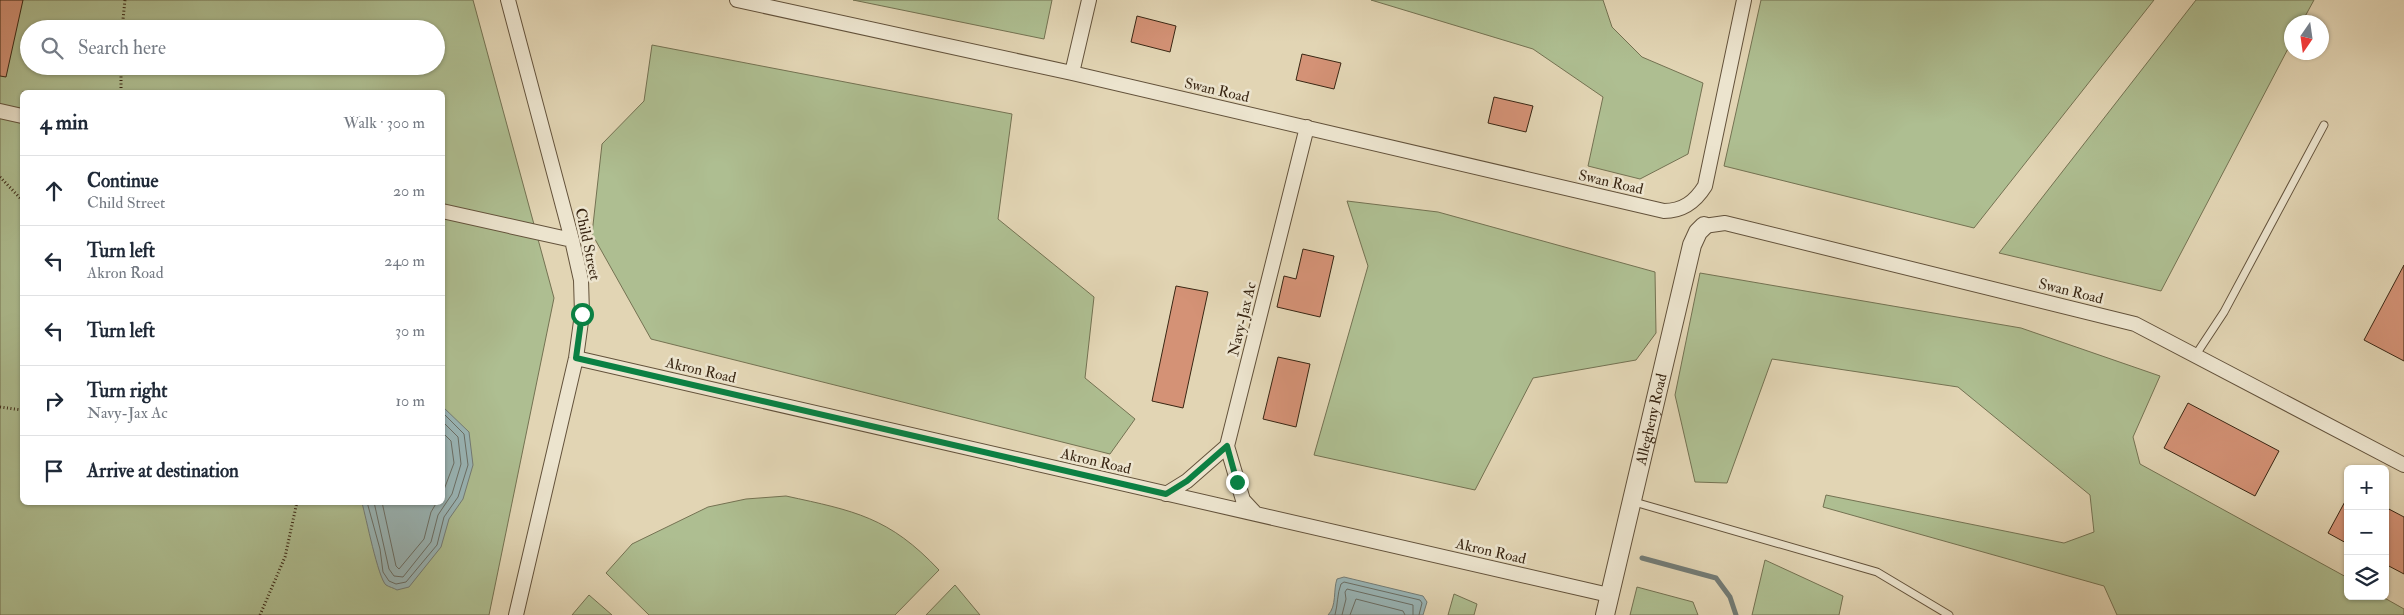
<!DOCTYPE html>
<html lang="en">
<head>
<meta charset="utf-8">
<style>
  :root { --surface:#fff; --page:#f2f2f3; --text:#1f2937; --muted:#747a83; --line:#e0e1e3 }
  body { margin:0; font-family:"IM FELL Double Pica",serif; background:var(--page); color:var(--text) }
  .controls { position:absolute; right:15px; bottom:15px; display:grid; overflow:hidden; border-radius:8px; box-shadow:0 1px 4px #0004 }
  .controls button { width:45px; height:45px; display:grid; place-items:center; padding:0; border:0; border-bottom:1px solid var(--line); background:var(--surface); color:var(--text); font:25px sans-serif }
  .compass { position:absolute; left:2284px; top:15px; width:45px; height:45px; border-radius:50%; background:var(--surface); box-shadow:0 1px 4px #0004; rotate:193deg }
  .stop { position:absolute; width:15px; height:15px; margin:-11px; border:4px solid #0b8043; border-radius:50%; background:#fff }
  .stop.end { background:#0b8043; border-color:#fff; box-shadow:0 1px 5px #0008 }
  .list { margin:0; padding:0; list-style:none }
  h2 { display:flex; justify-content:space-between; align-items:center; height:65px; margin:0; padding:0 20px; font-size:21px }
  h2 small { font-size:16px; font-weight:400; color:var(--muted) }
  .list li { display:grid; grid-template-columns:32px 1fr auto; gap:15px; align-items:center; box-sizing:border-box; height:70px; padding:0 20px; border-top:1px solid var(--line) }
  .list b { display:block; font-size:19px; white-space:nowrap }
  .list p { margin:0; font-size:16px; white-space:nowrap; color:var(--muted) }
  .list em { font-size:16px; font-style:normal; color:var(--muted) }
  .icon { flex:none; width:28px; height:28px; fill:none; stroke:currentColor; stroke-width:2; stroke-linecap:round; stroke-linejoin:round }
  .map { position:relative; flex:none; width:2404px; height:615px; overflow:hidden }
  .search { position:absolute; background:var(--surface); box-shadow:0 1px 4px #0004; left:20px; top:20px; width:425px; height:55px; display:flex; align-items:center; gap:12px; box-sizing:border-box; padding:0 18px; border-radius:28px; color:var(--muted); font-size:19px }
  .panel { position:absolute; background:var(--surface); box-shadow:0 1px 4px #0004; left:20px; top:90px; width:425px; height:415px; border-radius:8px }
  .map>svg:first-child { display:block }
  .green { fill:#aebe91; stroke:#747252; fill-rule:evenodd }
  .water { fill:#99b6b8; stroke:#737c76 }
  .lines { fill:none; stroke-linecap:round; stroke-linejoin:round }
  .shore { stroke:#696e66; stroke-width:1 }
  .stream { stroke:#737c76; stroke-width:5 }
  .building { fill:#d49276; stroke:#392613 }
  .service-casing { stroke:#63523b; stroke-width:9 }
  .minor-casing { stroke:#63523b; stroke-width:16 }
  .tertiary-casing { stroke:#63523b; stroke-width:20 }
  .path { stroke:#392613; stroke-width:3; stroke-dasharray:1 2.5; stroke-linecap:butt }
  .service { stroke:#ece4ce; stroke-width:7 }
  .minor { stroke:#ece4ce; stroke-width:14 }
  .tertiary { stroke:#ece4ce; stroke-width:18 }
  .route { stroke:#0b8043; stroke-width:6 }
  .labels { text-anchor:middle; stroke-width:5; stroke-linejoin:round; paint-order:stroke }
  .street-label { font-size:15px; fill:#392613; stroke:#ece4ce }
</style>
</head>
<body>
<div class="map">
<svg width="2404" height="615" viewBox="0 0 2404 615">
  <rect width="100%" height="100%" fill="#e2d5b4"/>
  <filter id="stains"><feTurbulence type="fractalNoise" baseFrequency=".004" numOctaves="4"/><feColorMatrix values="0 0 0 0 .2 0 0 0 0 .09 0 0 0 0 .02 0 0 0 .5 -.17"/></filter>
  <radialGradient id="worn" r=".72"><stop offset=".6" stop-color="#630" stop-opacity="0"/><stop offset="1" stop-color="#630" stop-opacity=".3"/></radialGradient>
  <path class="green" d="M0 0H473L554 298 489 615H0ZM29 29H436V66H29ZM22 92H442V502H22Z
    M853 0H1052L1044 39Z
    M1371 0H1603L1612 27 1642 57 1703 83 1688 154 1640 179 1588 166 1603 97 1533 49Z
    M1761 0H2154L1974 228 1724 166Z
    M2196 0H2314L2302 22H2292L2291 43 2161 291 1999 253Z
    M652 45 1012 114 998 219 1094 297 1085 378 1135 419 1110 454 651 339 592 234 602 144 644 101Z
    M1347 201 1438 212 1655 272 1656 333 1636 360 1533 378 1475 490 1314 455 1368 266Z
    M1700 273 2021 328 2160 376 2133 437 2140 464 2348 578V596H2381L2404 609V615H2117L2104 586 1823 507 1826 495 2064 543 2094 532 2090 495 1958 387 1772 359 1727 483 1695 482 1675 395Z
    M786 496C855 511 889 517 939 570L895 615H649L606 573 632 544 708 507 746 499Z
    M1765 560 1843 596 1839 615H1752Z
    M955 585 980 615H926Z
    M1637 587 1693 602 1698 615H1630Z
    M1454 594 1477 604 1474 615H1448Z
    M589 595 612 615H572Z"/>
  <path class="water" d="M443 407 469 432 473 465 463 499 449 519 441 547 409 587 397 590C394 588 389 587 386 585 378 578 366 517 362 503L442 502Z
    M1344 577 1423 596 1427 602 1423 615H1328C1337 606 1333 590 1337 579Z"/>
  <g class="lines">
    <path class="shore" d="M442 432 451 441 454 463 442 495
      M367 502 380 549 383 572 389 581 396 584 406 582 437 545 444 517 458 497 468 465 464 434 442 412
      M374 502 389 569 394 576 403 577 431 542 438 515 452 494 461 464 458 437 442 421
      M382 502 396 566 399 569 424 539 431 512 437 502
      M1335 615C1338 604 1337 594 1341 584L1344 582 1420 600 1422 603 1419 615
      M1342 615 1346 599 1345 592 1347 589 1413 605V615
      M1350 615 1356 599 1403 611 1405 615"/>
    <path class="stream" d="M1642 558 1716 578 1730 597 1736 615"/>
  </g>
  <path class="building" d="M0 0H23L6 77 0 76Z
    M1137 16 1176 26 1170 52 1131 42Z
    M1302 54 1341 63 1334 89 1296 80Z
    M1494 97 1533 106 1526 132 1488 123Z
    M1303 249 1334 256 1320 317 1277 307 1284 276 1296 279Z
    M2404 265V361L2364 340Z
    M1176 286 1208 292 1183 408 1152 401Z
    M1278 357 1310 364 1296 427 1263 419Z
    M2188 403 2279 451 2255 496 2164 448Z
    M2348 496V544L2328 533Z
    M2385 507 2404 517V574L2385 564Z"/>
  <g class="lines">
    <g class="service-casing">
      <path id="service" d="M2195 356 2224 312 2324 125
        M1631 501 1877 572 1949 615"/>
    </g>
    <g class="minor-casing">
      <path id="minor" d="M508 0 572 240 581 280 582 314 576 358 516 615
        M737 0 1072 73 1664 211C1683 211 1695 202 1705 186L1744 0
        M1072 73 1089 0
        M0 111 22 116
        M442 211 572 240
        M1704 226 1725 223 2135 324 2404 465
        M576 358 1609 595
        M1166 494 1187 481 1227 446
        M1256 514 1243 500 1227 446 1307 127"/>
    </g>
    <g class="tertiary-casing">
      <g id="tertiary">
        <path id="s1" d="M1605 615 1692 245 1698 232 1704 226"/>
      </g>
    </g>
    <path class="path" d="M122 29 125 0
      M121 66V92
      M0 177 22 200
      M0 407 22 410
      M260 615 285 557 297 502"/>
    <use href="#service" class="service"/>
    <use href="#minor" class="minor"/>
    <use href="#tertiary" class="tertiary"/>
  </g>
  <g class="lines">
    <path class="route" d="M582 314 576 358 1166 494 1187 481 1227 446 1237 482"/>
  </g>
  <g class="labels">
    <g class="street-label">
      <text transform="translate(1217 90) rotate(13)" y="5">Swan Road</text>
      <text transform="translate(1611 182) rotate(13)" y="5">Swan Road</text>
      <text transform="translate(588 244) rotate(78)" y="5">Child Street</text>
      <text transform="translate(2071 291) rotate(14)" y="5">Swan Road</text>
      <text transform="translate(1242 319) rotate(-76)" y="5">Navy-Jax Ac</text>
      <text transform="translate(701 370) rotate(13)" y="5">Akron Road</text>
      <text dy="5" stroke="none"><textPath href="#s1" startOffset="201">Allegheny Road</textPath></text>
      <text transform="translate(1096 461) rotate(13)" y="5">Akron Road</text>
      <text transform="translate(1491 551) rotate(13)" y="5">Akron Road</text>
    </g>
  </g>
  <rect width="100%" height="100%" filter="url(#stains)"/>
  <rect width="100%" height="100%" fill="url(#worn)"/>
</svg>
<div class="controls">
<button>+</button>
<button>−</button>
<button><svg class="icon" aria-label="layers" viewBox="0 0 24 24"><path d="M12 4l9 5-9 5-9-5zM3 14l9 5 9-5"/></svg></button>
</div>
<svg class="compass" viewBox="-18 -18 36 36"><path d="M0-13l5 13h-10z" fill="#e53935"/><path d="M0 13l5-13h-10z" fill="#747a83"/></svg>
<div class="stop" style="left:582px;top:314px"></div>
<div class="stop end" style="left:1237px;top:482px"></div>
<div class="search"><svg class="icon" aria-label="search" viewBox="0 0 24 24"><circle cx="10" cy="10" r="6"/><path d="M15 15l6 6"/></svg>Search here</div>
<section class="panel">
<h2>4 min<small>Walk · 300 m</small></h2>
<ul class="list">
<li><svg class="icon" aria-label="ahead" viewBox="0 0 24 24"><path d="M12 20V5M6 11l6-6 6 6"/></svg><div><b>Continue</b><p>Child Street</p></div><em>20 m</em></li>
<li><svg class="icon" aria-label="left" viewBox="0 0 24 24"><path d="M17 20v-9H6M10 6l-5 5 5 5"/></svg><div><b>Turn left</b><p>Akron Road</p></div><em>240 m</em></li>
<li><svg class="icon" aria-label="left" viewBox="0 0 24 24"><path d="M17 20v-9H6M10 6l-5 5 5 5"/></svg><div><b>Turn left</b></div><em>30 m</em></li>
<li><svg class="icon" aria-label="right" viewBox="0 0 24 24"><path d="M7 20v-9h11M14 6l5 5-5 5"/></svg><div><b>Turn right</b><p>Navy-Jax Ac</p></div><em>10 m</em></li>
<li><svg class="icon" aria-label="arrive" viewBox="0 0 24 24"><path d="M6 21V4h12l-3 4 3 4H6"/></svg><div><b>Arrive at destination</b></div></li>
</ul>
</section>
</div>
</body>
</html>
